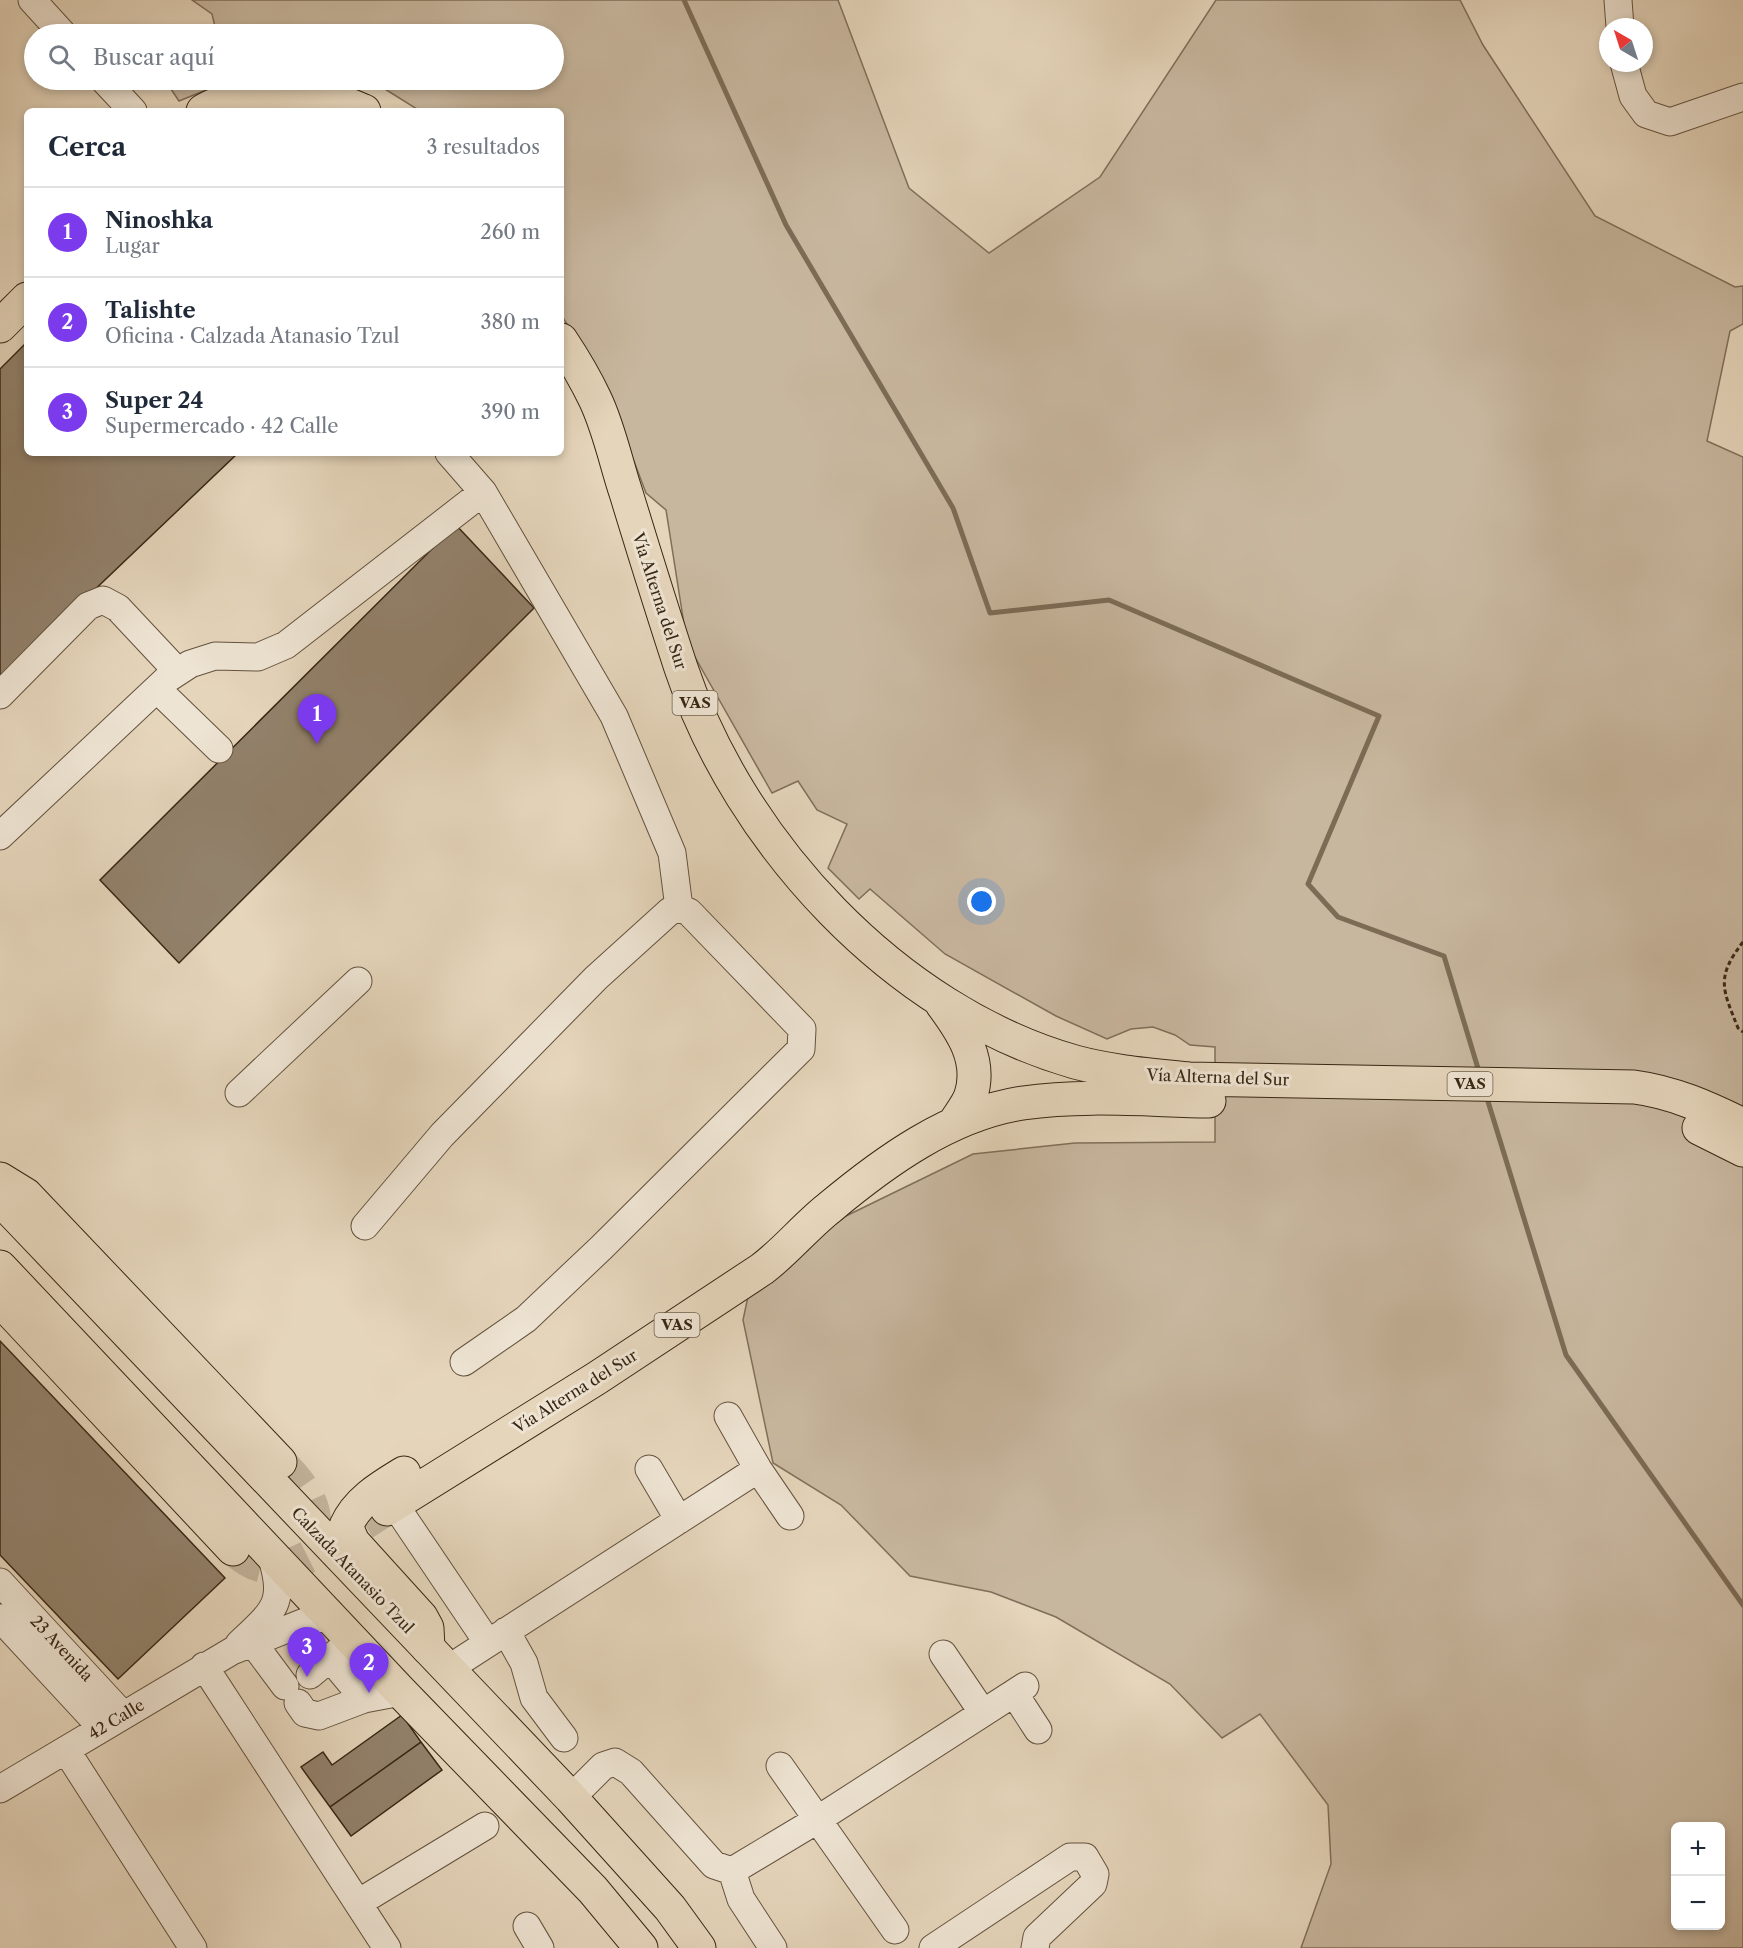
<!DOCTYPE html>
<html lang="es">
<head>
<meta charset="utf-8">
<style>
  :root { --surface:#fff; --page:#f6f6f7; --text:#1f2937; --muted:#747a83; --line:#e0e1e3; --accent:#7c3aed }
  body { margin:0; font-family:"Libre Caslon Text",serif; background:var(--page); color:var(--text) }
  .controls { position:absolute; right:18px; bottom:18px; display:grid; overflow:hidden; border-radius:9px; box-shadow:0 3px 9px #0003 }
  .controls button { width:54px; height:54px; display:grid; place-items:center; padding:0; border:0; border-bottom:2px solid var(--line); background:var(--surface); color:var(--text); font:30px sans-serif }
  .compass { position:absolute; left:1599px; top:18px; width:54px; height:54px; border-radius:50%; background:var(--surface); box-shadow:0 3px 9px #0003; rotate:321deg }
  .you { position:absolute; left:982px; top:902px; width:21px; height:21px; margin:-15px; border:4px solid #fff; border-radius:50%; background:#1a73e8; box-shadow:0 0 0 9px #1a73e833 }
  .badge { display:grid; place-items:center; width:39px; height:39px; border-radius:50%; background:var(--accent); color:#fff; font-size:20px; font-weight:700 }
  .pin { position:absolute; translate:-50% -50px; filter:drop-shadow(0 2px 3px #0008) }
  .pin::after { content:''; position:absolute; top:32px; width:21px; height:18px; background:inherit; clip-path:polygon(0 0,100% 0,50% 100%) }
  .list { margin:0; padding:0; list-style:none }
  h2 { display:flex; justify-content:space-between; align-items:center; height:78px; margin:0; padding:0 24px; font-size:26px }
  h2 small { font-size:20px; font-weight:400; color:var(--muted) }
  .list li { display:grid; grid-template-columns:39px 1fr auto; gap:18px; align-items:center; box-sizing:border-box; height:90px; padding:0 24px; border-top:2px solid var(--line) }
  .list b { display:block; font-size:22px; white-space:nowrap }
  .list p { margin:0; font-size:20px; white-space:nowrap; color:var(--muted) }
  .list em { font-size:20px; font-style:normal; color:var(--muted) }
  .icon { flex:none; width:33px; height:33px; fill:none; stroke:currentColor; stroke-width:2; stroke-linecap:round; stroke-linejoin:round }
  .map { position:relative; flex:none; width:1743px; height:1948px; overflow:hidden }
  .search { position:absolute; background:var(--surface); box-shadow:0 3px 9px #0003; left:24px; top:24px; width:540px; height:66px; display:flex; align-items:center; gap:15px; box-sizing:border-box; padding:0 21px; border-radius:33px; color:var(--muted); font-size:22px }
  .panel { position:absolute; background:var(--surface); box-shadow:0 3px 9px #0003; left:24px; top:108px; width:540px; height:348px; border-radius:9px }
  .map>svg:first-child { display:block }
  .green { fill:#c8b79f; stroke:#806f5a; stroke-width:1.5; fill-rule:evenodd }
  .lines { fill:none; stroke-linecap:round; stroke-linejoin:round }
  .stream { stroke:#7c6c56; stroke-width:5 }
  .building { fill:#92816b; stroke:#382714; stroke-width:1.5 }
  .highway-tunnel { stroke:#c2b29a; stroke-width:33; stroke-dasharray:33 16; stroke-linecap:butt }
  .minor-casing { stroke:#63523e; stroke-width:29 }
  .major-casing { stroke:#382714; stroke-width:35 }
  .highway-casing { stroke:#382714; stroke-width:35 }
  .path { stroke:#382714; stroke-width:3; stroke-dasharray:4.5 3; stroke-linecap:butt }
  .minor { stroke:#eee4d3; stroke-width:27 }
  .major { stroke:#e5d5bb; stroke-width:33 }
  .highway { stroke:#e5d5bb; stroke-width:33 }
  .labels { text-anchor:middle; stroke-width:6; stroke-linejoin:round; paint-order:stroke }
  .shield { fill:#eee4d3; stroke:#6f604d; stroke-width:1.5 }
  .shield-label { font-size:15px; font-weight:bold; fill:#382714 }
  .street-label { font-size:16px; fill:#382714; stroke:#eee4d3 }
</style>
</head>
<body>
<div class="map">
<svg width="1743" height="1948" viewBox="0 0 1743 1948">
  <rect width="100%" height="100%" fill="#e5d5bb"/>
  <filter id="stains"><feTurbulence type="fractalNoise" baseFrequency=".00333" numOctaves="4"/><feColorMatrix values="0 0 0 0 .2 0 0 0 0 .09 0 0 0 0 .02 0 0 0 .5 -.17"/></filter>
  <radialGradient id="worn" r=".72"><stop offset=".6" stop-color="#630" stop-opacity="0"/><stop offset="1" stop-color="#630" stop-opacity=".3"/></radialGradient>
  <path class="green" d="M192 0H838L909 188 989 253 1100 177 1216 0H1460L1483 45 1595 216 1735 287 1743 286V324L1730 331 1707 441 1743 457V1948H1301L1331 1864 1328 1805 1260 1714 1222 1738 1170 1684 1056 1617 991 1592 910 1576 841 1505 773 1463 743 1320 750 1287 846 1216 973 1154 1075 1143 1215 1142V1047L1190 1045 1175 1035 1153 1027 1131 1029 1107 1039 1056 1016 945 954 870 889 859 899 828 868 847 824 817 810 798 781 772 793 687 643 666 510 646 493 603 379 561 315V111H420L377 84 349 80H554V34H212L216 31 212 14ZM1676 1826H1720V1926H1676Z
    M165 80H231L179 101Z"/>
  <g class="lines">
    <path class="stream" d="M684 0 786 225 953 508 990 613 1109 600 1379 716 1308 884 1338 917 1444 956 1480 1075
      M1486 1095 1566 1355 1743 1605"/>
  </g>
  <path class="building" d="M27 342V453H238L0 680V369Z
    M456 525 534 608 179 963 100 880Z
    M0 1341 225 1578 118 1679 0 1555Z
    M402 1715 421 1742 330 1807 301 1767 323 1752 332 1765Z
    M421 1742 442 1770 351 1836 330 1807Z"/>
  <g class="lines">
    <path class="highway-tunnel" d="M280 1462C302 1485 326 1512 309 1545
      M233 1549C246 1561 259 1569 279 1567 305 1565 362 1524 387 1509"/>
    <g class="minor-casing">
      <path id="minor" d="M32 0 63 34
        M1618 0 1620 27
        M1624 63 1633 96 1646 114 1670 122 1743 97
        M104 80 133 111
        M449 453 483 492 614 716 672 853 679 908
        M157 689 219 749
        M0 695 88 606 103 600 118 608 178 672
        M0 836 167 679 190 664 215 656 258 657 286 645 483 492
        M239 1093 358 981
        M365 1226 442 1135 596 978 670 911 679 908 689 912 802 1029 801 1049 601 1248 526 1319 464 1362
        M728 1416 758 1469 790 1516
        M649 1469 679 1520
        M403 1517 488 1643
        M0 1582 123 1715
        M0 1618 102 1728
        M506 1631 524 1663 534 1698 564 1738
        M253 1643 285 1686
        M239 1644C277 1608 286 1603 270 1551
        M943 1654 983 1713
        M330 1658 364 1699
        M204 1666 387 1948
        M448 1669 758 1469
        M310 1675 353 1639
        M1014 1693 1038 1730
        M298 1703 305 1713 319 1716 364 1699 401 1692
        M66 1750 193 1948
        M780 1766 895 1930
        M0 1789 232 1651 312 1619 332 1618
        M571 1798 603 1766 615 1762 631 1772 714 1865 732 1871 741 1899 773 1948
        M732 1871 817 1820 1025 1686
        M358 1903 485 1826
        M527 1926 540 1948
        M933 1948 1070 1857H1085L1095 1874 1093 1884 1037 1937 1035 1948"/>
    </g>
    <g class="major-casing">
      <path id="major" d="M0 1199 571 1798 670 1908 699 1948
        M0 1267 401 1692 593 1890 641 1948"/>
    </g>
    <g class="highway-casing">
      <path id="highway" d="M203 111C230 94 294 87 325 96 338 100 351 106 364 111
        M0 326 27 299
        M561 340C573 358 585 378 595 399 609 428 616 463 626 493 644 552 662 610 681 668 740 843 895 1011 1075 1062 1112 1072 1151 1075 1189 1079L1634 1087C1673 1092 1708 1108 1743 1125
        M942 1004C962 1031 982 1060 971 1095 968 1105 959 1115 954 1124
        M1699 1128 1743 1150
        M0 1179 26 1195 280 1462
        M0 1300 233 1549
        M404 1473C381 1487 357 1501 346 1526L353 1542 421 1617 427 1628 428 1648
        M387 1509 597 1378 762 1269C786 1251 805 1227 829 1208 884 1162 950 1114 1023 1103 1084 1094 1148 1100 1209 1101"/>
    </g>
    <path class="path" d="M1743 942C1715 978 1723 990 1738 1028L1743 1032"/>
    <use href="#minor" class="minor"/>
    <use href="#major" class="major"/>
    <use href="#highway" class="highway"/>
  </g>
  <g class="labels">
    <g class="shield">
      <rect x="672.5" y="691" width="45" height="24" rx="4.5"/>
      <rect x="1447.5" y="1072" width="45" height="24" rx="4.5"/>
      <rect x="654.5" y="1313" width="45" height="24" rx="4.5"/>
    </g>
    <g class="shield-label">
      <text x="695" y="708">VAS</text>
      <text x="1470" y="1089">VAS</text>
      <text x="677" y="1330">VAS</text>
    </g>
    <g class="street-label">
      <text transform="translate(660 601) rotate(72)" y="6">Vía Alterna del Sur</text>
      <text transform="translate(1218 1077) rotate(2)" y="6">Vía Alterna del Sur</text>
      <text transform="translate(575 1391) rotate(-32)" y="6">Vía Alterna del Sur</text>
      <text transform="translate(353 1570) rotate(46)" y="6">Calzada Atanasio Tzul</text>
      <text transform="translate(62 1648) rotate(47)" y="6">23 Avenida</text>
      <text transform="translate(116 1719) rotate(-31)" y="6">42 Calle</text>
    </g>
  </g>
  <rect width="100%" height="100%" filter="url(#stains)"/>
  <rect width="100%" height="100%" fill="url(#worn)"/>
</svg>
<div class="controls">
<button>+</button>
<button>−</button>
</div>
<svg class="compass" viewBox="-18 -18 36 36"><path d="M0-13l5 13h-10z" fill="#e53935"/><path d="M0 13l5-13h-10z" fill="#747a83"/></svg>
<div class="you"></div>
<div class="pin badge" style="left:317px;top:744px">1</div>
<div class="pin badge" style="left:369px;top:1693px">2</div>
<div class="pin badge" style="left:307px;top:1677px">3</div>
<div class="search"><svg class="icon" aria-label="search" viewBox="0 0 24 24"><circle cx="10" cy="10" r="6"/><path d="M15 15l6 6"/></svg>Buscar aquí</div>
<section class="panel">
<h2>Cerca<small>3 resultados</small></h2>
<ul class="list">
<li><span class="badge">1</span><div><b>Ninoshka</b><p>Lugar</p></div><em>260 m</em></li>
<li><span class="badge">2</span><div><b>Talishte</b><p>Oficina · Calzada Atanasio Tzul</p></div><em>380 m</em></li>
<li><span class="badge">3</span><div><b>Super 24</b><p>Supermercado · 42 Calle</p></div><em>390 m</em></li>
</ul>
</section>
</div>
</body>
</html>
